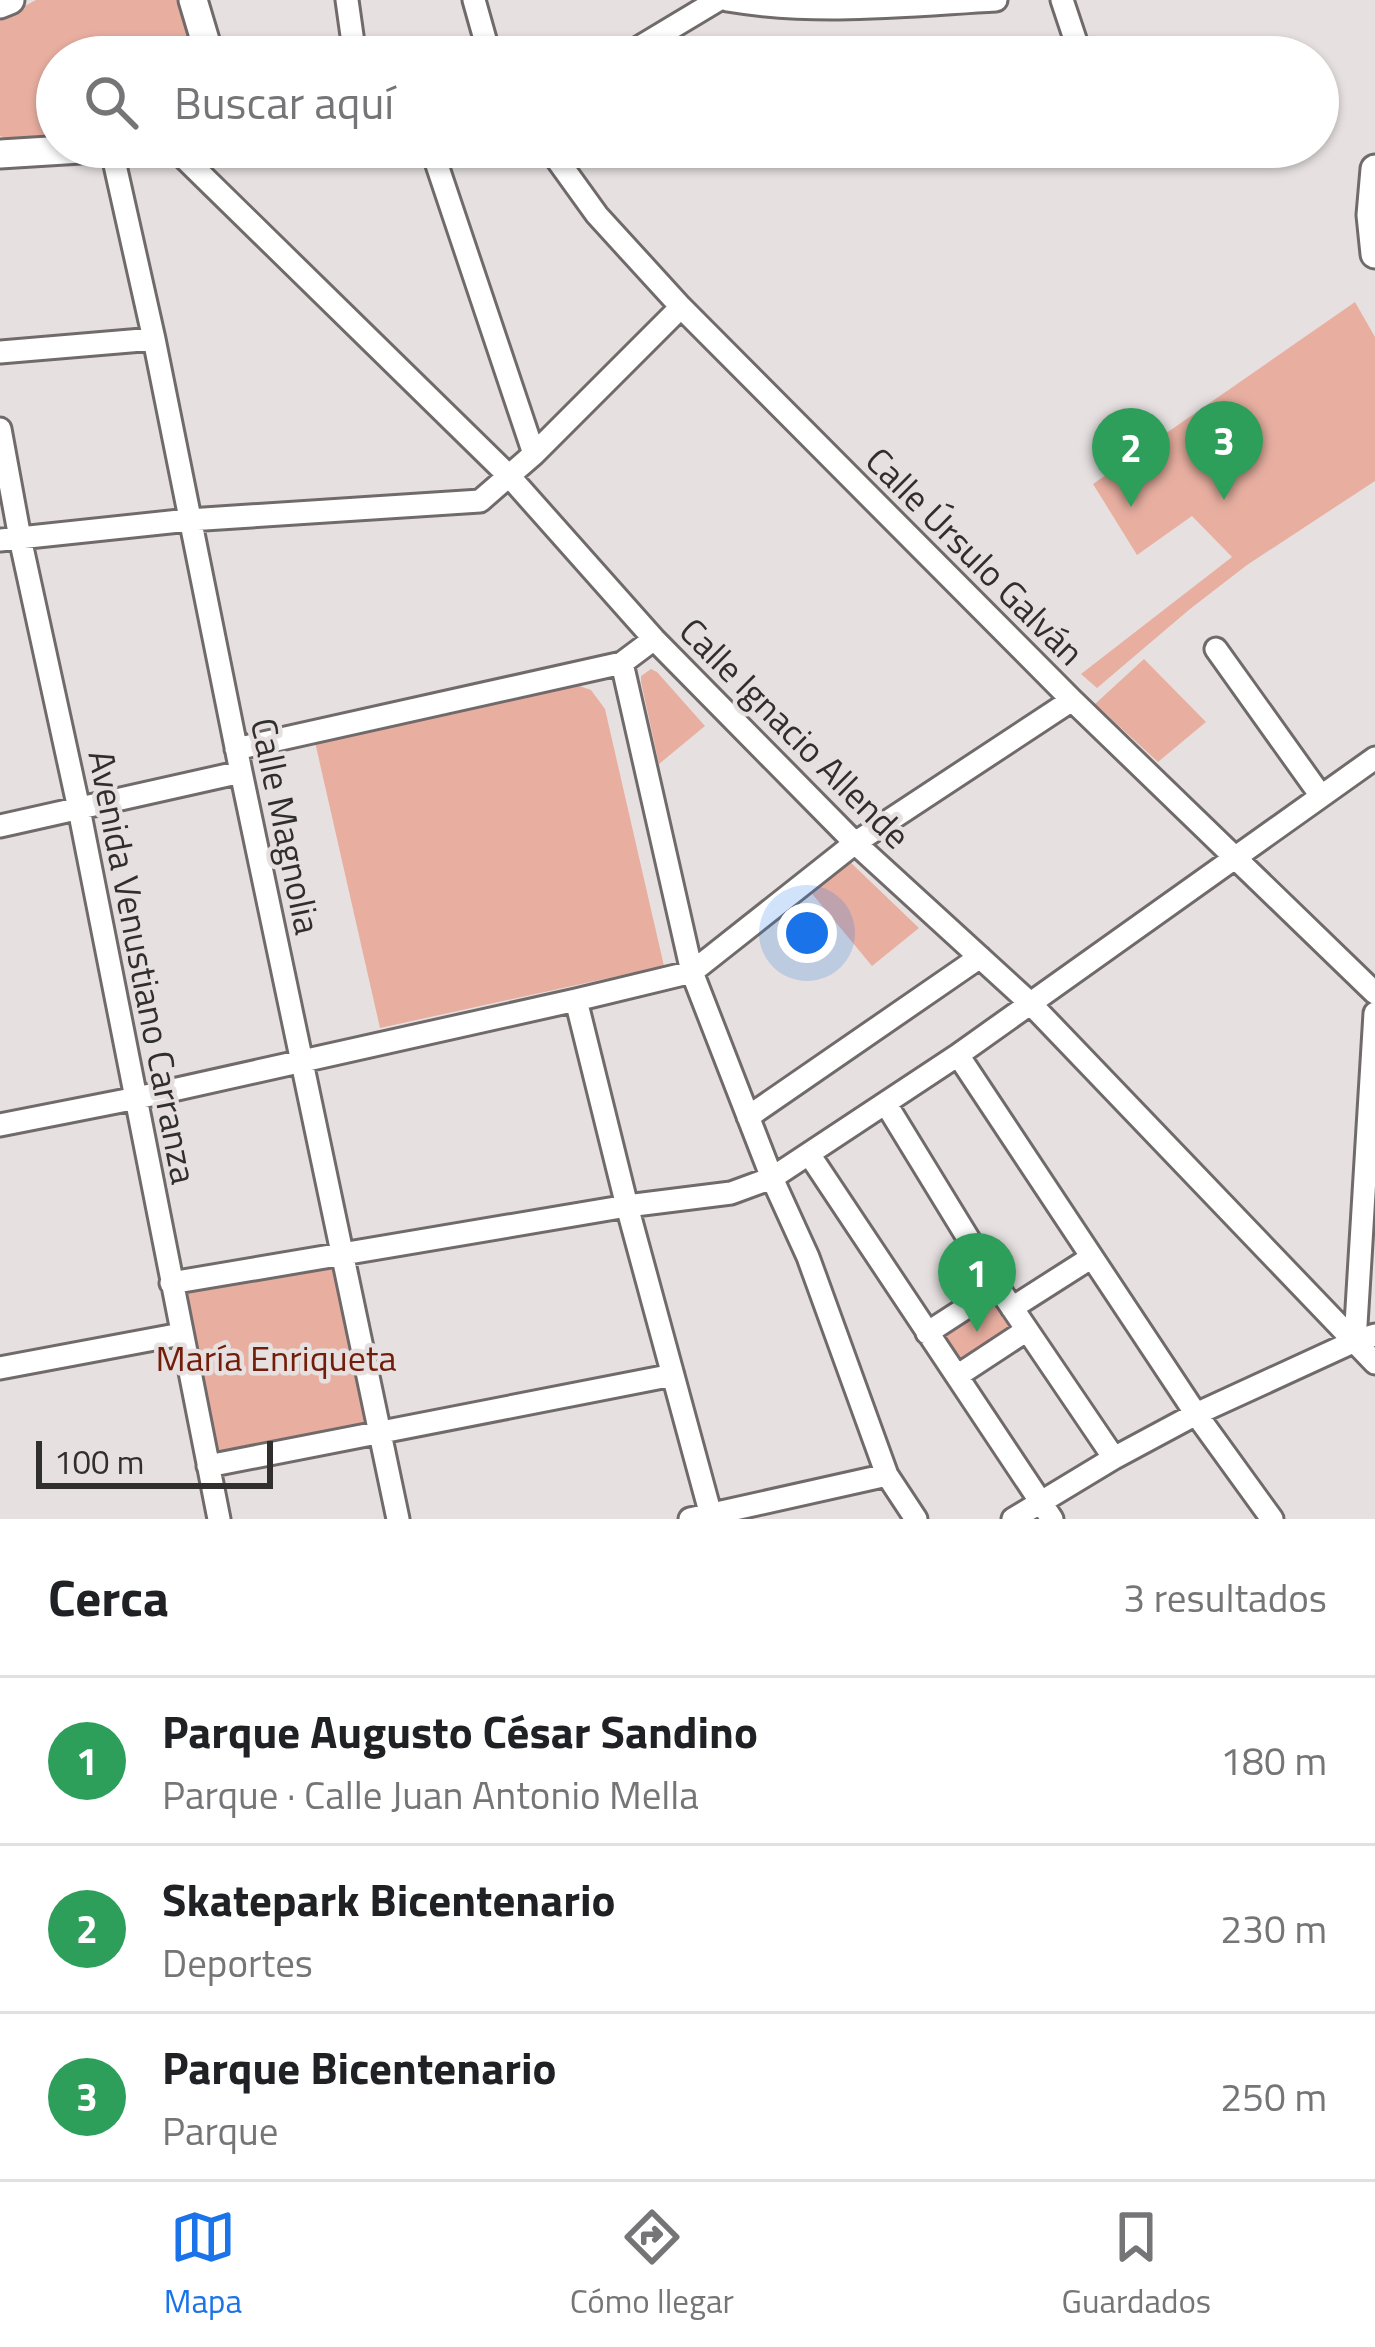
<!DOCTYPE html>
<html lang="es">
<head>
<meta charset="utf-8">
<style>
  :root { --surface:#fff; --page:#f2f2f2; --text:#202124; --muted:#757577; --line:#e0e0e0; --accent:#1a73e8 }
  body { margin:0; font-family:"Titillium Web",sans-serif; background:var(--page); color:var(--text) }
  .scale { position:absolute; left:36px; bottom:30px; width:237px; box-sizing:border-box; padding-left:12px; border:6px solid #312f2e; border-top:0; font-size:33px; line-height:42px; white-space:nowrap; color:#312f2e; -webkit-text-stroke:9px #e6e1e0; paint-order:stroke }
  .you { position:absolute; left:807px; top:933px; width:42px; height:42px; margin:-30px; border:9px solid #fff; border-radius:50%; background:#1a73e8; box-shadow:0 0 0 18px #1a73e833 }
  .badge { display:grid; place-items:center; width:78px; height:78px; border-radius:50%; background:var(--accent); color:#fff; font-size:39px; font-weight:700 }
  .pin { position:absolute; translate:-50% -99px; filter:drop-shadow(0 3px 6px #0008) }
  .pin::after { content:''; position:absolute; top:63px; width:42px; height:36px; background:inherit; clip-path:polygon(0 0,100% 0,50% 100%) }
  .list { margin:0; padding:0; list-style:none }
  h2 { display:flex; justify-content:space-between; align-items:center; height:156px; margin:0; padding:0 48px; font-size:51px }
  h2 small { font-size:39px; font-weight:400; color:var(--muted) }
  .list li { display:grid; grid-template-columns:78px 1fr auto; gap:36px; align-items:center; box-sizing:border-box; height:168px; padding:0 48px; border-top:3px solid var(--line) }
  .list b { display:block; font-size:45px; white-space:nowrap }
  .list p { margin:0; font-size:39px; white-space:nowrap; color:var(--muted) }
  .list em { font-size:39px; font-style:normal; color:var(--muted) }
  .icon { flex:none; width:66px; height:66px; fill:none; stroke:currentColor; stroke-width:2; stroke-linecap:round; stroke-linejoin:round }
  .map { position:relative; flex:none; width:1375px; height:1519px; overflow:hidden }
  .search { position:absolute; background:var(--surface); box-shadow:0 3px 9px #0004; left:36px; right:36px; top:36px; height:132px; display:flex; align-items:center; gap:30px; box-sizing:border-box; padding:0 42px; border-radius:66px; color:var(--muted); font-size:45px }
  .sheet { height:660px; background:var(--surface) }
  nav { display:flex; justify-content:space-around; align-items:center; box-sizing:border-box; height:168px; border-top:3px solid var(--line); background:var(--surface); font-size:33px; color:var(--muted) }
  nav a { display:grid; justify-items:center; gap:6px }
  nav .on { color:var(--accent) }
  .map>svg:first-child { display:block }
  .green { fill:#e8afa1 }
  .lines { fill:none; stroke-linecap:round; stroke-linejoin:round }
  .minor-casing { stroke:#706b6a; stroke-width:27 }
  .major-casing { stroke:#706b6a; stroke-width:33 }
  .minor { stroke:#fff; stroke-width:21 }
  .major { stroke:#fff; stroke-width:27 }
  .labels { text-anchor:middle; stroke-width:9; stroke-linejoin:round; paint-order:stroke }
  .street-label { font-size:36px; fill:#312f2e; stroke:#e6e1e0 }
  .park-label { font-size:36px; fill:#721c0a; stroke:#e6e1e0 }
</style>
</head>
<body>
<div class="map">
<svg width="1375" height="1519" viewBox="0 0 1375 1519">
  <rect width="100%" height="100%" fill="#e6e1e0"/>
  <path class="green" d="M36 0H183L202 57H57V140L16 143 0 136V19Z
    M1355 302 1375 337V481L1247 565 1190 609 1097 688 1081 674 1232 557 1192 516 1137 555 1093 484Z
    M1144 659 1206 722 1158 762 1095 704Z
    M651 669 657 672 705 726 659 764 641 682V676Z
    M571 683 591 690 605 709 664 966 380 1028 315 742Z
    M847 859 919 928 872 966 809 890Z
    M344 1255 381 1433 208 1466 171 1283Z
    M997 1290 1024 1330 958 1374 930 1333Z"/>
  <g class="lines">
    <g class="minor-casing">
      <path id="minor" d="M347 0 355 57
        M474 0 490 57
        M727 0C816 15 906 5 996 0
        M1062 0 1081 57
        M623 57 718 0
        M111 147 154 339 241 772 398 1519
        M173 147 510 477 654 639 855 843 1030 1003 1375 1363
        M431 147 534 454
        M548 147 597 215 681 307 1072 700 1375 993
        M0 352 154 339
        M0 429 20 538 79 809 219 1519
        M0 540 189 520 480 501 534 454 681 307
        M1216 649 1321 796
        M622 663 692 972 772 1178 808 1257 887 1475 916 1519
        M236 749 622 663 654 639
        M0 826 241 772
        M576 1000 627 1206 712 1519
        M958 1055 1196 1414 1272 1519
        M886 1104 998 1287 1114 1458
        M748 1117 980 957
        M0 1125 137 1098 576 1000 692 972 855 843 1072 700
        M809 1154 1052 1519
        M171 1283 627 1206 731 1193 772 1178 958 1055 1375 758
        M1012 1308 1092 1257
        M927 1333 998 1287
        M1355 1341 1375 1013
        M0 1368 181 1334
        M957 1376 1027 1330
        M208 1466 673 1375
        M690 1519 887 1475
        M1013 1519 1114 1458 1196 1414 1355 1341 1375 1335"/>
    </g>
    <g class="major-casing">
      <path id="major" d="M193 0 210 57
        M0 4 10 0
        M0 154 113 147
        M1375 169 1371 215 1375 254"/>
    </g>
    <use href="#minor" class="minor"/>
    <use href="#major" class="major"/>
  </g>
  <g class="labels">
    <g class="street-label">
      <text transform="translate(975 556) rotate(45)" y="13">Calle Úrsulo Galván</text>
      <text transform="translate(795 733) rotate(45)" y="13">Calle Ignacio Allende</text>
      <text transform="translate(286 826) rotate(78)" y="13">Calle Magnolia</text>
      <text transform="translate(143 967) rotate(79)" y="13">Avenida Venustiano Carranza</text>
    </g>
    <g class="park-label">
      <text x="276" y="1371">María Enriqueta</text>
    </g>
  </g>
</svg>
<div class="scale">100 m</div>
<div class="you"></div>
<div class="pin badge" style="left:977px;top:1332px;background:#2e9e5b">1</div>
<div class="pin badge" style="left:1131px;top:507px;background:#2e9e5b">2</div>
<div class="pin badge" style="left:1224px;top:500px;background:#2e9e5b">3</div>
<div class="search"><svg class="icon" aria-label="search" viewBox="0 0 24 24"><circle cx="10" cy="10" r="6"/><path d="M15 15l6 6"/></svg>Buscar aquí</div>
</div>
<section class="sheet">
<h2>Cerca<small>3 resultados</small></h2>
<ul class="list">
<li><span class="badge" style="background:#2e9e5b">1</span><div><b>Parque Augusto César Sandino</b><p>Parque · Calle Juan Antonio Mella</p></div><em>180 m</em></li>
<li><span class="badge" style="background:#2e9e5b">2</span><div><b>Skatepark Bicentenario</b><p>Deportes</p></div><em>230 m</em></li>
<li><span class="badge" style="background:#2e9e5b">3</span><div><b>Parque Bicentenario</b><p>Parque</p></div><em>250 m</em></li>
</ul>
</section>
<nav>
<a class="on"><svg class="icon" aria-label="map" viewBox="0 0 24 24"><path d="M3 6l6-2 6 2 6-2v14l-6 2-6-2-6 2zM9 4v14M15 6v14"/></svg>Mapa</a>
<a><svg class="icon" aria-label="directions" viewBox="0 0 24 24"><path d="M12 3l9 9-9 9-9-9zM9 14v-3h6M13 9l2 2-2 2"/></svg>Cómo llegar</a>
<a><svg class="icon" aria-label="saved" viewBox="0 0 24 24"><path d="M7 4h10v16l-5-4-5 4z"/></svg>Guardados</a>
</nav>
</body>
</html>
